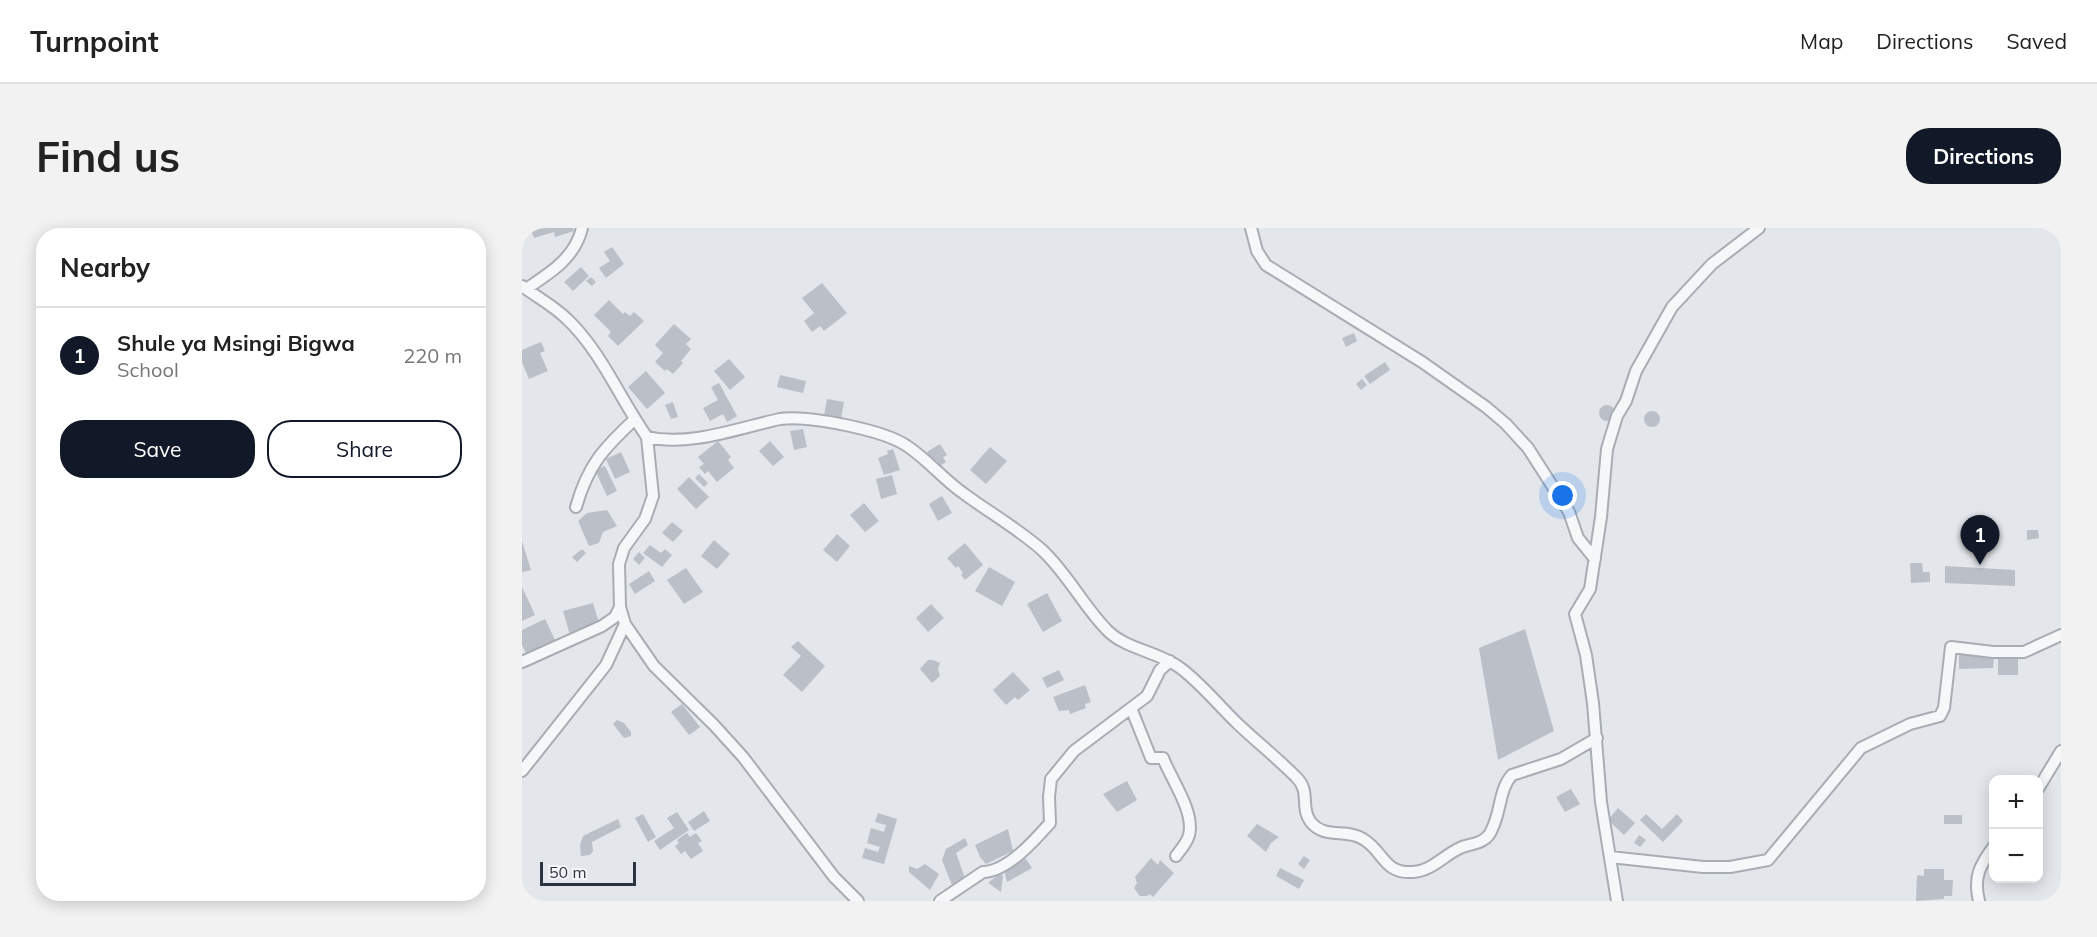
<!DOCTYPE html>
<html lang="en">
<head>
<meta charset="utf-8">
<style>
  :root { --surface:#fff; --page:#f2f2f2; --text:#222; --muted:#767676; --line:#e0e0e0; --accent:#111827 }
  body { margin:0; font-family:Mulish,sans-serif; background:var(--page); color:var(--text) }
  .controls { position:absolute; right:18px; bottom:18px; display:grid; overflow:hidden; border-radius:12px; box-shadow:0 3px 15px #0003 }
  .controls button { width:54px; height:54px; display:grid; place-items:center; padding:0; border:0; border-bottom:2px solid var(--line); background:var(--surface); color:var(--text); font:30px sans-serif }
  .scale { position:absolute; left:18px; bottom:15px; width:96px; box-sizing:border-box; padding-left:6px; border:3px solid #2c3443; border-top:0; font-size:16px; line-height:21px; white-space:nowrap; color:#2c3443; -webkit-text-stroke:4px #f3f5f8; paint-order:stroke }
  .you { position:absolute; left:1041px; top:268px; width:21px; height:21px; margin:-15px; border:4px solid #fff; border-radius:50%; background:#1a73e8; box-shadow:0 0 0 9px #1a73e833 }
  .badge { display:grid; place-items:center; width:39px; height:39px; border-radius:50%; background:var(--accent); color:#fff; font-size:20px; font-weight:700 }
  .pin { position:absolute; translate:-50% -50px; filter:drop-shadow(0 2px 3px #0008) }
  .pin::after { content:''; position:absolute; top:32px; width:21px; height:18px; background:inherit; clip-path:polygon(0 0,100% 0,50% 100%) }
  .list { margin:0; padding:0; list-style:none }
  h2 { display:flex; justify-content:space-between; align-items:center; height:78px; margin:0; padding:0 24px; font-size:26px }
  h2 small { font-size:20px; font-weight:400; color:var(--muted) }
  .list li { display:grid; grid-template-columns:39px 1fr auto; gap:18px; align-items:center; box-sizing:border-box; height:96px; padding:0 24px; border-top:2px solid var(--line) }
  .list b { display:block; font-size:22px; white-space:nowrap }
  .list p { margin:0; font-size:20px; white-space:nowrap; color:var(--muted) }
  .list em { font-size:20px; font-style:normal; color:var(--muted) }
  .actions { display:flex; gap:12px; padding:18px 24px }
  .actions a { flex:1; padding:14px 0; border:2px solid var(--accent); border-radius:24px; text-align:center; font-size:21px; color:var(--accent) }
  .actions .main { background:var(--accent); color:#fff }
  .map { position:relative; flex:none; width:1539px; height:673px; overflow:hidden; border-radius:24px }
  header { display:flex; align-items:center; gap:36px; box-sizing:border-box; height:84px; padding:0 30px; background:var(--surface); border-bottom:2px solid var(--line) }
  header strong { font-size:28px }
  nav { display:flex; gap:33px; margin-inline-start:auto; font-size:21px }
  .intro { display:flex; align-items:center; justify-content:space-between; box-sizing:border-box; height:144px; padding:0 36px }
  h1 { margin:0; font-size:42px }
  .button { padding:15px 27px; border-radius:24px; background:var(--accent); color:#fff; font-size:21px; font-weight:700 }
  main { display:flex; gap:36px; padding:0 36px }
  aside { flex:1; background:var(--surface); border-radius:24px; box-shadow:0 3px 15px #0003 }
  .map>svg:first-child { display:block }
  .building { fill:#bbbfc8 }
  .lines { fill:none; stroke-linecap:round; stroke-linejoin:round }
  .minor-casing { stroke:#a8adb5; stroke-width:14 }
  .minor { stroke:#f6f7f9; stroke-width:10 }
</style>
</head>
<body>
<header>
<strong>Turnpoint</strong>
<nav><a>Map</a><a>Directions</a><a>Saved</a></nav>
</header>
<div class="intro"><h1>Find us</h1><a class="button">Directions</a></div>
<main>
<aside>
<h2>Nearby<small></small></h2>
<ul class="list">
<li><span class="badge">1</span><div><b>Shule ya Msingi Bigwa</b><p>School</p></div><em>220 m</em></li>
</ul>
<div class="actions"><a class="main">Save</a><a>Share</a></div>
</aside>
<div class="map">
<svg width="1539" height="673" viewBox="0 0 1539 673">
  <rect width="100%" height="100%" fill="#e3e6eb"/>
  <path class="building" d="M8 0H51L52 3 33 9 32 4 12 10Z
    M90 19 102 36 84 50 77 40 88 33 82 24Z
    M59 39 67 48 51 63 42 54Z
    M69 49 74 54 70 58 64 53Z
    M300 55 325 85 302 103 298 98 290 104 282 93 292 85 280 70Z
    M87 72 101 86 103 84 108 88 112 84 122 93 96 118 86 108 89 104 72 87Z
    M152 96 169 111 164 116 169 121 159 133 161 135 151 146 145 141 143 143 133 134 141 125 133 117Z
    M832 105 835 113 824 119 820 110Z
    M19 114 23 123 18 125 26 143 7 151 0 134V122Z
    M207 131 223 149 208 162 192 143Z
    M863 134 868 142 848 156 842 148Z
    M124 143 143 165 125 181 106 159Z
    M258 147 284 153 281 165 255 159Z
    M840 151 845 157 839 162 834 156Z
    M197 155 215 188 205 194 201 186 188 193 181 180 196 172 189 159Z
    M305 171 322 174 319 191 302 188Z
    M151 174 156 189 149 191 143 177Z
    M1077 185a8 8 0 1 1 16 0a8 8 0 1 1-16 0Z
    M1122 191a8 8 0 1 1 16 0a8 8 0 1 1-16 0Z
    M281 201 285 219 272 222 268 203Z
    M196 213 209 229 206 232 212 240 195 254 186 243 183 246 177 239 182 236 176 229Z
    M248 213 262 229 251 238 237 223Z
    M418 216 425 227 421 229 424 234 418 238 414 232 411 234 405 224Z
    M468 219 485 233 464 256 448 242Z
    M371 221 378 242 362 247 356 230 366 226 365 223Z
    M99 224 108 244 93 251 84 231Z
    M83 238 95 263 85 268 73 242Z
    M177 246 186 255 182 259 173 250Z
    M370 247 375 266 359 271 354 251Z
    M167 249 187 269 174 281 155 261Z
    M420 268 430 285 416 293 407 276Z
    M342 275 357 293 343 304 328 287Z
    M85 282 95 298 81 304 77 315 67 318 56 293 65 285Z
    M150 294 161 303 151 314 140 305Z
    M1505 302H1516L1517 310 1505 312Z
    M315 306 328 318 315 334 301 322Z
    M192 312 208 326 195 341 179 328Z
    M0 313 9 342 0 344Z
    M443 315 461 337 443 352 439 347 441 345 436 338 434 340 425 330Z
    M128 317 139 325 143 321 150 327 140 339 121 325Z
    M60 321 64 325 55 334 50 329Z
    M117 324 123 330 117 337 111 331Z
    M1388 335H1400L1401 344H1408V354L1389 355Z
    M1423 338 1493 342V358L1423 355Z
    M467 339 493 354 480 378 453 363Z
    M164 340 181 364 162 376 145 352Z
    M127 343 133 353 113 366 107 356Z
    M0 359 13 387 0 393Z
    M525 365 540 393 521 404 505 376Z
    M71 375 78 398 48 407 41 383Z
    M409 376 422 390 406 404 394 390Z
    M23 391 34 414 5 427 0 417V402Z
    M1003 401 1032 503 976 532 957 420Z
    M276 413 303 438 280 464 261 447 279 428 269 419Z
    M1437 426H1472L1471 440 1437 441Z
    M1476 427H1496V447H1476Z
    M406 432H411L418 435 416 441 418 448 410 455 398 441Z
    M537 442 542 452 525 460 520 450Z
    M491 444 508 462 496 472 493 469 484 477 471 462Z
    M563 457 569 474 563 476 564 480 548 486 547 482 537 483 531 469Z
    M160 476 178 499 167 507 149 484Z
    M95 492 102 495 109 504V508L102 510 91 496Z
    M605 553 615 572 595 584 581 566Z
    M1049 561 1058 576 1043 584 1034 569Z
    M1096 580 1113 595 1102 607 1086 592Z
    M182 583 188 593 172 603 166 594Z
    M155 584 167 602 138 622 132 613 152 600 145 590Z
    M356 585 375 591 362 636 340 630 343 620 356 624 358 619 345 615 349 600 362 604 364 597 353 594Z
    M121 586 134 609 126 614 113 590Z
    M1124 586 1140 601 1155 586 1161 593 1141 614 1118 592Z
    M1422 587H1440V596H1422Z
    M96 591 99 599 70 614 71 623 68 627 59 628 58 617 61 608Z
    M735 596 757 609 749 615 744 624 725 608Z
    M486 601 491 623 464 636 458 629 453 617Z
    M165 605 168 609 174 605 180 613 176 615 181 623 169 631 163 623 159 626 153 618 157 615 155 612Z
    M1117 607 1124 612 1118 619 1112 615Z
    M443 610 446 617 434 625 443 650 430 657 420 632 424 621Z
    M782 628 788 632 782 641 776 636Z
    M629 630 636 637 638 632 652 645 631 669 628 666 625 668H618L612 660 615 655 613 649Z
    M504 631 510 640 485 654 483 646 484 639Z
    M403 636 417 646 408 662 387 644V638L395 641Z
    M758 640 782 652 777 661 754 648Z
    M1402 641H1422V652H1431L1430 668H1422V671L1394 673 1395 647 1402 648Z
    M478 645 481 648 479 664 466 655Z"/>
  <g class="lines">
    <g class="minor-casing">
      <path id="minor" d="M729 0 735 23 744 37 900 134 964 179 984 196 1006 220 1047 284 1056 310 1073 331
        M0 58C15 69 32 78 45 91 79 123 98 171 125 209 168 219 216 200 258 191 286 187 362 202 385 218 405 231 421 251 441 265 465 283 498 302 520 322 545 345 560 376 584 401 602 421 635 423 657 439 679 455 696 477 716 496 735 514 755 530 774 549 789 563 778 579 788 593 802 612 824 600 841 611 862 623 861 646 891 644 910 643 922 627 938 620 946 616 954 617 961 612 965 610 969 605 970 601 979 584 977 561 990 547L1039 531 1075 510
        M4 61C28 45 53 30 60 0
        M125 209 131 268 123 291 102 320 97 336 98 379 103 396 132 438 192 497 221 529 312 649 336 673
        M54 279C66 237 81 221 113 191
        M0 434 80 398 93 389 98 379
        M609 480 629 530H641C649 551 673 584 667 607 665 615 659 621 654 628
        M0 543 84 437 103 396
        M1516 561 1539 523
        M1088 629 1181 639H1208L1246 632 1339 520 1388 496 1418 488 1422 480 1429 419 1471 424H1502L1539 407
        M418 673 461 644C485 644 513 612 528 595L527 569 529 551 552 523 625 468 638 442 648 433
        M1095 673 1079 574 1071 475 1064 427 1053 386 1068 361 1079 289 1085 221 1095 188 1104 173 1114 143 1150 79 1190 36 1237 0
        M1457 673C1451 649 1458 637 1472 618"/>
    </g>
    <use href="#minor" class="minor"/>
  </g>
</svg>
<div class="controls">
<button>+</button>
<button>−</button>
</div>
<div class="scale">50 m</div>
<div class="you"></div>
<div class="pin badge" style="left:1458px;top:337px">1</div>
</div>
</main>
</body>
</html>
